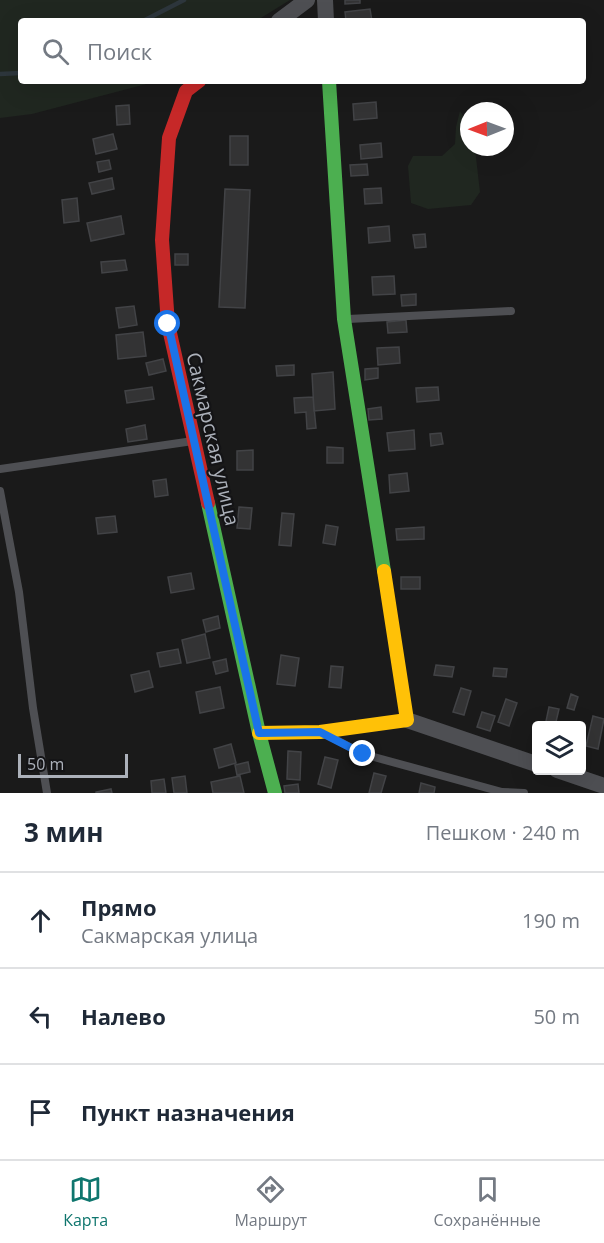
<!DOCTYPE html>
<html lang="ru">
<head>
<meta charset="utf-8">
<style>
  :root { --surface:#fff; --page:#f2f2f3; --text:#1f2937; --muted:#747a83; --line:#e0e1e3; --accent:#0f766e }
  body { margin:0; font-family:"Open Sans",sans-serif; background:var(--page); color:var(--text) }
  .controls { position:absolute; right:18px; bottom:18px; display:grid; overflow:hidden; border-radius:6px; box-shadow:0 6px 24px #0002 }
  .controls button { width:54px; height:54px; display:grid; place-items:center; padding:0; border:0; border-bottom:2px solid var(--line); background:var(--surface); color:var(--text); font:30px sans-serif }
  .compass { position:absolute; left:460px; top:102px; width:54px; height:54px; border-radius:50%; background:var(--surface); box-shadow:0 6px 24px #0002; rotate:269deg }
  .scale { position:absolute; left:18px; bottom:15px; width:110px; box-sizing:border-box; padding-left:6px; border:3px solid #acb1ba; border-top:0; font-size:16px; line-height:21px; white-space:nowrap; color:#acb1ba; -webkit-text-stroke:4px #141416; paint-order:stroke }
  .stop { position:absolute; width:18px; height:18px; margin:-14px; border:4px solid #1a73e8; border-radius:50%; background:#fff }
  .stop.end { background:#1a73e8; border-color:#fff; box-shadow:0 2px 6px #0008 }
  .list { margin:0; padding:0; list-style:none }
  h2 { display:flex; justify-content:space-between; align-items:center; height:78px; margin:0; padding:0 24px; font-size:26px }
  h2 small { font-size:20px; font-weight:400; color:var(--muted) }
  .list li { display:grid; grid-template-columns:39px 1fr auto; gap:18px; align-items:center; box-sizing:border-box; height:96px; padding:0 24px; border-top:2px solid var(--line) }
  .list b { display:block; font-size:22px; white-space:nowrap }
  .list p { margin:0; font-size:20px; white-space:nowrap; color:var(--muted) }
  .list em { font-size:20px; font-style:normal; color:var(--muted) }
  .icon { flex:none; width:33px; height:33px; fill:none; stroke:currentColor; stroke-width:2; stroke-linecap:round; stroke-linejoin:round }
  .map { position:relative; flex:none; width:604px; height:793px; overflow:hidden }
  .search { position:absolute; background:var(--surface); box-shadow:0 6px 24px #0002; left:18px; right:18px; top:18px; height:66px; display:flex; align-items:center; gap:15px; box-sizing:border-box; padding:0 21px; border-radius:6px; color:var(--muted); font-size:22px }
  .sheet { height:366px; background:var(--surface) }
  nav { display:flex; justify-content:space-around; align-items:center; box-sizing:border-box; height:84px; border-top:2px solid var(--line); background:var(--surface); font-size:16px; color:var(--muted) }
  nav a { display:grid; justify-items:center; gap:3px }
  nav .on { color:var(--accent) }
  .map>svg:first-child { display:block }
  .green { fill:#202720 }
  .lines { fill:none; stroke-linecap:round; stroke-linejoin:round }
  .stream { stroke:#2d363c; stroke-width:4.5 }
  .building { fill:#333334; stroke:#424346; stroke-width:1.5 }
  .lane { stroke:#4e4f53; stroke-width:8 }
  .street { stroke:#4e4f53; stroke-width:16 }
  .fast { stroke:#4caf50; stroke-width:14 }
  .slow { stroke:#ffc107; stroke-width:14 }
  .jam { stroke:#c62828; stroke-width:14 }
  .route { stroke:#1a73e8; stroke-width:8 }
  .labels { text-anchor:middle; stroke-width:4.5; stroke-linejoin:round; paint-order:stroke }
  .street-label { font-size:20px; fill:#acb1ba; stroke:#141416 }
</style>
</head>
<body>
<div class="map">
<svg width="604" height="793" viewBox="0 0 604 793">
  <rect width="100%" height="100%" fill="#1a1a1a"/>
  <path class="green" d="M0 0H290L256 21H21V81H158L32 114 0 118Z
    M460 111C469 124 469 132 469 147H475V149L480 192 471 205 428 209 411 203 408 166 413 156H442L455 144 456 127Z"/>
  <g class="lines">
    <path class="stream" d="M143 21 184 0
      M0 74 21 73"/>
  </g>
  <path class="building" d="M345 0H360V3L345 4Z
    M370 9 372 21H346L345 12Z
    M376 102 377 118 354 120 353 104Z
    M129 105 130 124 117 125 116 106Z
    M113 134 117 149 96 154 93 139Z
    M230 136H248V165H230Z
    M381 143 382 157 361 159 360 145Z
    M109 160 111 169 99 172 97 162Z
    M367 164 368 175 351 176 350 165Z
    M112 178 114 189 92 194 89 183Z
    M381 188 382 203 365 204 364 189Z
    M225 189 250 190 245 308 219 307Z
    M77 198 79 221 64 223 62 200Z
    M121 216 124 234 91 241 87 223Z
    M389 226 390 241 369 243 368 228Z
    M425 234 426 247 415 248 413 235Z
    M175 254H188V265H175Z
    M125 260 127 270 102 273 101 262Z
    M394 276 395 294 373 295 372 277Z
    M416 294V305L402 306 401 295Z
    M134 306 137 325 119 328 116 308Z
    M406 320 407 332 388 333 387 322Z
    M143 332 146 356 118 359 116 335Z
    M399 347 400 363 378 365 377 348Z
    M163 359 166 371 149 375 146 363Z
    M294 365V375L277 376 276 366Z
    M378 368V378L365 380V369Z
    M333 372 335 409 314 411 312 374Z
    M152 387 154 399 127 403 125 391Z
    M438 387 439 400 417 402 416 388Z
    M313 397 316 428 307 429 306 412 295 413 294 398Z
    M381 407 382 419 369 420 368 409Z
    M145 425 147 439 128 442 126 429Z
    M414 430 415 449 389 451 387 433Z
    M441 433 443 444 431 446 430 434Z
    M327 447 343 448V463H327Z
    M253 450V470H237V451Z
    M407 473 409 491 390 493 389 475Z
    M166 479 168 495 155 497 153 481Z
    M239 507 252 508 250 529 237 528Z
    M282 513 294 514 291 546 279 545Z
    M115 516 117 532 98 534 96 518Z
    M326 525 338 527 335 545 323 543Z
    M424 527V539L397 540 396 529Z
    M191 573 194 589 171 593 168 577Z
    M401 577H420V589H401Z
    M218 616 220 628 206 632 203 620Z
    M205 634 210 658 187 663 182 640Z
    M178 649 181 663 160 667 157 653Z
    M281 655 299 658 295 686 277 684Z
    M226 659 228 671 216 674 213 662Z
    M436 665 454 667 452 677 434 675Z
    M331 666 343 667 341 688 329 687Z
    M494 668 507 669 506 677 493 676Z
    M149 671 153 687 135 692 131 675Z
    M220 687 224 708 200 713 196 692Z
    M461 688 471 691 464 715 453 712Z
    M571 694 578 697 574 710 567 708Z
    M506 699 517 703 509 726 498 722Z
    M549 707 559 709 555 726H545Z
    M482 712 495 716 490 731 477 727Z
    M593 716 604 719 598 749 586 746Z
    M231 744 236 763 219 768 214 749Z
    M288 751 301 752 300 780 287 779Z
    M325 757 338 760 331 788 318 784Z
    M248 762 250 772 237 775 235 765Z
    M374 773 386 776 381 793H369Z
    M185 776 187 793H174L172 778Z
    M240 776 244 793H213L211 782Z
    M164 779 166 793H152L151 781Z
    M421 783 435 787 434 793H419Z
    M298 784 299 793H285L284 786Z
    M111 789 112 793H96V792Z"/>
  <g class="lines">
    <path class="lane" d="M348 319 511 311
      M0 469 193 441
      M0 491 19 592 33 708 47 793
      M329 736 363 754 502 792 524 793"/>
    <path class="street" d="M325 0 326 21
      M279 21 307 0
      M407 720 536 764
      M557 770 604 786"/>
    <path class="fast" d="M329 81 344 319 384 571
      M208 503 259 733 275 793"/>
    <path class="slow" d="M259 733 320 732 407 720 384 571"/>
    <path class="jam" d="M199 81 186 91 169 138 162 240 168 324 208 503"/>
  </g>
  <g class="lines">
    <path class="route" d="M168 324 259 733 320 732 363 754"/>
  </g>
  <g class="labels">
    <g class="street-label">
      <text transform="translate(213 439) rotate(77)" y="7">Сакмарская улица</text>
    </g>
  </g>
</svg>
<div class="controls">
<button><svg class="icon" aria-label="layers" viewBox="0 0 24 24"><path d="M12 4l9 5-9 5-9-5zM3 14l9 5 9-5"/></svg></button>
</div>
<svg class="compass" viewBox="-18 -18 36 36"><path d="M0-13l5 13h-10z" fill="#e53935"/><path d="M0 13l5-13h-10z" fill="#747a83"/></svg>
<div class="scale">50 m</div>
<div class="stop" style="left:168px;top:324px"></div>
<div class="stop end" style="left:363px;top:754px"></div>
<div class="search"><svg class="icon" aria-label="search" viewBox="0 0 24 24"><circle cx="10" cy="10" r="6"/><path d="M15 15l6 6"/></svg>Поиск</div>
</div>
<section class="sheet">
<h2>3 мин<small>Пешком · 240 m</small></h2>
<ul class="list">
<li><svg class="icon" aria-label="ahead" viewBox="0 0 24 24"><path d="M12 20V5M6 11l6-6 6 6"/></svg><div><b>Прямо</b><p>Сакмарская улица</p></div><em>190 m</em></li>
<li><svg class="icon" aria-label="left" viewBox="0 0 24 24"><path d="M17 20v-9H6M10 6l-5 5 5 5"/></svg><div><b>Налево</b></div><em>50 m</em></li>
<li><svg class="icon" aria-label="arrive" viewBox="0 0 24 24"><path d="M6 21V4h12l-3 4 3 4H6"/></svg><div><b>Пункт назначения</b></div></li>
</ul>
</section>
<nav>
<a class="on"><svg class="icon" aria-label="map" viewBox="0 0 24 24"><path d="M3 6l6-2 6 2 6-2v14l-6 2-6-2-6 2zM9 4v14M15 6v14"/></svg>Карта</a>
<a><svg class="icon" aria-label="directions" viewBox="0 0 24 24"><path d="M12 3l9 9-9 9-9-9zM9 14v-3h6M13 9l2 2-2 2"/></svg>Маршрут</a>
<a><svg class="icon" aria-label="saved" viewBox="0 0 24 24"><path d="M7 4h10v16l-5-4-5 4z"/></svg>Сохранённые</a>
</nav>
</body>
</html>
